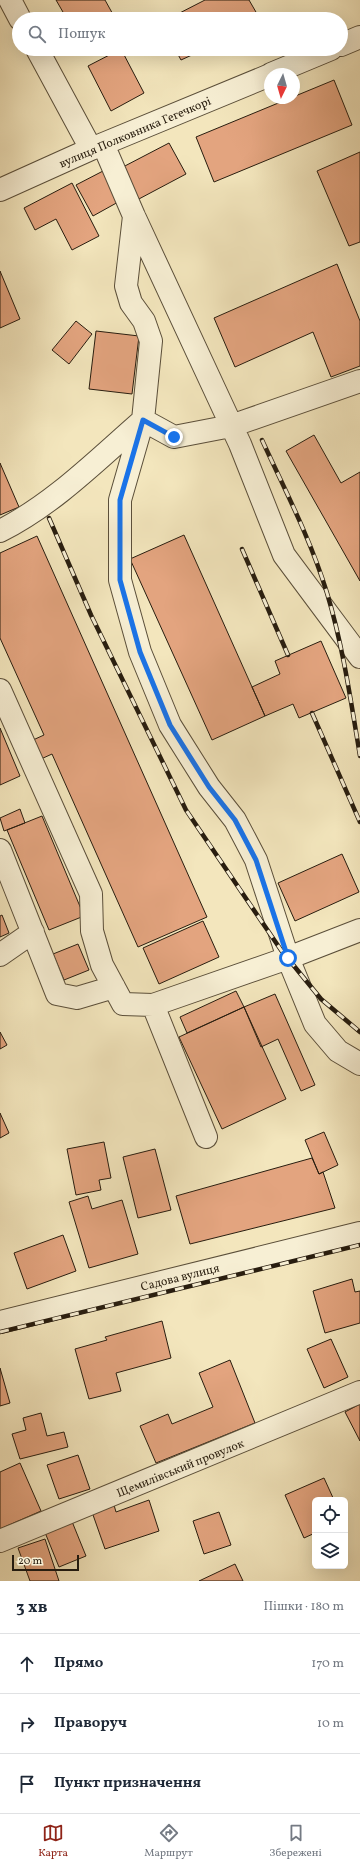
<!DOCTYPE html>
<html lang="uk">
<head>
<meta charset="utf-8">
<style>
  :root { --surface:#fff; --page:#f6f6f7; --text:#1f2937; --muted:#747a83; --line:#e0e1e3; --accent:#8f2418 }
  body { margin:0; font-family:Vollkorn,serif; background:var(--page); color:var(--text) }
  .controls { position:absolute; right:12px; bottom:12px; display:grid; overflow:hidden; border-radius:6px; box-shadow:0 4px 16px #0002 }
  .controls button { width:36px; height:36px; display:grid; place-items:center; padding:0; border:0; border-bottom:1px solid var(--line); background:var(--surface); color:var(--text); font:20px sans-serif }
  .compass { position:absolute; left:264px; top:68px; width:36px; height:36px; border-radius:50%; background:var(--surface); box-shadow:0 4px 16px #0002; rotate:185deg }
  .scale { position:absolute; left:12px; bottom:10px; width:67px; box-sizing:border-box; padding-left:4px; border:2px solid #281d0f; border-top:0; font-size:11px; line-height:14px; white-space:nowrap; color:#281d0f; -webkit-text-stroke:3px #f7efd4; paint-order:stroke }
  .stop { position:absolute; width:12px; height:12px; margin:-9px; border:3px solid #1a73e8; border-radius:50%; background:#fff }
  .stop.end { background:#1a73e8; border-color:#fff; box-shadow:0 1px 4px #0008 }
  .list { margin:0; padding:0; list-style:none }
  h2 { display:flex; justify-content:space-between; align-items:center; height:52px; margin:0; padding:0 16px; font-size:17px }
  h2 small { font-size:13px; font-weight:400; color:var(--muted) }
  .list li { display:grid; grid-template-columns:26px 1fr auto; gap:12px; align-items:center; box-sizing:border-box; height:60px; padding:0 16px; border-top:1px solid var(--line) }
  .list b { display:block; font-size:15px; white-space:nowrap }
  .list em { font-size:13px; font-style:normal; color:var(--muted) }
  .icon { flex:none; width:22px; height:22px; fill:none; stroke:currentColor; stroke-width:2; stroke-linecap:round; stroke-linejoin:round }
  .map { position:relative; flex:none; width:360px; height:1581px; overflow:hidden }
  .search { position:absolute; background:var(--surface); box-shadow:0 4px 16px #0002; left:12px; right:12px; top:12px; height:44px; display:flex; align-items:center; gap:10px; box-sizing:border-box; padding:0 14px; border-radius:22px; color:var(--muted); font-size:15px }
  .sheet { height:232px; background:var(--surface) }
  nav { display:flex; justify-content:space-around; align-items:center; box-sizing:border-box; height:56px; border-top:1px solid var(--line); background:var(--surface); font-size:11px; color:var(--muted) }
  nav a { display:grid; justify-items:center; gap:2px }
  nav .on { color:var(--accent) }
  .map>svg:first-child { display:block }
  .building { fill:#e3a47f; stroke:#281d0f }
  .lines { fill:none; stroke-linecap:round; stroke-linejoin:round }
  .minor-casing { stroke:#5b4f3a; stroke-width:24 }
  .minor { stroke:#f7efd4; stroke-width:22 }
  .rail-casing { stroke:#281d0f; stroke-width:4.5 }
  .rail { stroke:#f7efd4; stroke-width:3; stroke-dasharray:9; stroke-linecap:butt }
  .route { stroke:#1a73e8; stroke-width:5 }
  .labels { text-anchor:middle; stroke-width:3; stroke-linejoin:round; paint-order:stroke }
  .street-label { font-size:12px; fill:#281d0f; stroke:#f7efd4 }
</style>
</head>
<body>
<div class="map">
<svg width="360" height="1581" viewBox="0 0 360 1581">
  <rect width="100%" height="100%" fill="#f3e6bd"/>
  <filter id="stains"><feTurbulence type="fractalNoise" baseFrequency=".005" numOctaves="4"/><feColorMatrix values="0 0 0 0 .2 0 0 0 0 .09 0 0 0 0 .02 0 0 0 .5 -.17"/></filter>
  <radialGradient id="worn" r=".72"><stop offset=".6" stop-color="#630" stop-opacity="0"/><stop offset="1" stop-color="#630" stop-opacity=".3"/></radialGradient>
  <path class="building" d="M56 0H105L115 18 67 19Z
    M205 0H249L260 19H168Z
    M121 49 144 93 111 111 88 66Z
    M175 49H205L181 60Z
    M334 80 352 125 214 182 196 137Z
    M169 143 186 174 137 200 121 168Z
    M360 152V242L349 246 317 171Z
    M103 171 120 201 93 216 76 185Z
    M72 183 99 236 72 250 56 219 35 230 24 208Z
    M337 264 360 321V366L331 377 313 332 235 367 214 318Z
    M0 271 20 319 0 328Z
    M76 321 92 334 69 364 52 350Z
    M96 331 139 336 132 394 89 389Z
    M314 435 341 483 360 472V581L286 451Z
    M0 463 19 507 0 515Z
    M184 535 265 716 212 740 130 559Z
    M37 536 207 917 138 947 52 754 41 759 33 740 44 735 0 638V553Z
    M321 641 346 698 299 718 293 704 265 716 252 687 280 674 275 661Z
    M0 728 20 776 0 785Z
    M20 809 25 823 4 831 0 818Z
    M42 816 84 916 49 930 7 830Z
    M342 854 359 892 295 921 278 883Z
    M2 915 9 933 0 937V916Z
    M203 921 219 957 159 984 143 948Z
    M78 944 89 970 64 980 53 954Z
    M236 991 244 1007 187 1033 180 1017Z
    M275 994 315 1085 301 1091 278 1039 261 1047 244 1007Z
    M244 1007 286 1099 222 1129 179 1037Z
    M0 1032 7 1045 0 1049Z
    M0 1113 9 1133 0 1138Z
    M324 1132 338 1165 319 1174 305 1140Z
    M104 1142 111 1178 99 1180 101 1190 76 1195 67 1149Z
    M155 1149 171 1210 138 1218 123 1157Z
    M312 1158 319 1174 323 1172 335 1208 190 1244 176 1196Z
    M88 1196 92 1209 122 1200 138 1254 89 1268 69 1202Z
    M63 1235 76 1271 27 1289 14 1253Z
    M352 1279 355 1292 360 1291V1323L325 1333 313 1291Z
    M162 1321 171 1358 116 1373 121 1391 89 1399 75 1349 107 1340 105 1337Z
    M331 1339 348 1377 324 1388 307 1349Z
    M230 1360 255 1423 156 1463 140 1426 168 1414 172 1424 213 1407 199 1373Z
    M0 1368 10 1403 0 1406Z
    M360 1404V1441L345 1412Z
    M41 1413 47 1436 64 1432 68 1447 20 1459 12 1434 26 1430 23 1418Z
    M78 1455 90 1489 59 1499 47 1465Z
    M20 1463 41 1511 0 1529V1472Z
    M324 1478 334 1500H315V1533L304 1538 285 1495Z
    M149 1500 159 1531 105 1549 92 1512 114 1505 116 1512Z
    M219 1512 231 1545 204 1554 193 1521Z
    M71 1519 86 1556 59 1567 44 1530Z
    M45 1539 59 1581H30L18 1548Z
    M235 1564 243 1581H199Z"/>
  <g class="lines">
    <g class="minor-casing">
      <path id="minor" d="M10 0 20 19
        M341 45 360 37
        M37 49 91 149
        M271 74 331 49
        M103 144 134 216 240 444 284 555 360 657
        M0 190 91 149 270 75
        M134 216 126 286 131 303 144 321 151 341 143 420 120 500V580L140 652 170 725 209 787 235 820 256 860 288 958 315 1024 338 1051 360 1064
        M0 531C54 504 98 459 143 420L174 437 231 426 360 381
        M0 690 91 894 92 931 102 965 123 1004 153 1005 206 1137
        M0 850 57 994 77 998 114 987
        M0 955 33 932
        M153 1005 288 958 360 930
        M0 1322 360 1233
        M0 1541 360 1392"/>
    </g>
    <use href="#minor" class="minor"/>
    <g class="rail-casing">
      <path id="rail" d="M262 440C285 490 311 540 327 593 343 646 351 702 360 756
        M49 518 91 615 186 810 281 950 321 999 360 1032
        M242 549 288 655
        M312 713 360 822
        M0 1332 360 1245"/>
    </g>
    <use href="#rail" class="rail"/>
  </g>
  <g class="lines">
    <path class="route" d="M174 437 143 420 120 500V580L140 652 170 725 209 787 235 820 256 860 288 958"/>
  </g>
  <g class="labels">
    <g class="street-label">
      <text transform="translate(135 132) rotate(-23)" y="4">вулиця Полковника Гегечкорі</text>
      <text transform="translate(180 1277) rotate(-14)" y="4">Садова вулиця</text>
      <text transform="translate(180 1468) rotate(-22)" y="4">Щемилівський провулок</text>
    </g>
  </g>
  <rect width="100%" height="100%" filter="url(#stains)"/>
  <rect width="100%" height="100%" fill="url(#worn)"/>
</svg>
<div class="controls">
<button><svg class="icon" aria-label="locate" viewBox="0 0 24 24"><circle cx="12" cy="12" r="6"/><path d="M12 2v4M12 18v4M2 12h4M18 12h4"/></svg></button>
<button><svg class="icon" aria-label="layers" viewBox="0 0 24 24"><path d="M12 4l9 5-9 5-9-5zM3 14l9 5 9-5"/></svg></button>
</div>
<svg class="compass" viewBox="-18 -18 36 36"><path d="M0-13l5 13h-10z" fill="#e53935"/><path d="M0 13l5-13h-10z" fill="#747a83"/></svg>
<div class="scale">20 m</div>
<div class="stop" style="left:288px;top:958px"></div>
<div class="stop end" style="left:174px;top:437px"></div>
<div class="search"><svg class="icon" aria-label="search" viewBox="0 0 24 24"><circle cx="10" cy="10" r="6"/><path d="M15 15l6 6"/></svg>Пошук</div>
</div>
<section class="sheet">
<h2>3 хв<small>Пішки · 180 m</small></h2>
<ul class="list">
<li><svg class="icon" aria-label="ahead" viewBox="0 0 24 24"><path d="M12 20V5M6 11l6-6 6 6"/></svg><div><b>Прямо</b></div><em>170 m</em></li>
<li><svg class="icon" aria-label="right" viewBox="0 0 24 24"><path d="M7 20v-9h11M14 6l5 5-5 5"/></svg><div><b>Праворуч</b></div><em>10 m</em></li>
<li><svg class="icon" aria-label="arrive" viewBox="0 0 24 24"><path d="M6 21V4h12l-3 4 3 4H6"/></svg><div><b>Пункт призначення</b></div></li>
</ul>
</section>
<nav>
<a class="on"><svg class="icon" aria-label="map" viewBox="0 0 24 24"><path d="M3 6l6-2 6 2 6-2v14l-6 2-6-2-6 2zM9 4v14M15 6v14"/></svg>Карта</a>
<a><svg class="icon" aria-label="directions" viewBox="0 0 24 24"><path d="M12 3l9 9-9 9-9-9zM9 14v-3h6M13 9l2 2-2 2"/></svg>Маршрут</a>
<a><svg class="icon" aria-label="saved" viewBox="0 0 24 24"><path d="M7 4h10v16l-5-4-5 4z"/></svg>Збережені</a>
</nav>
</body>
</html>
